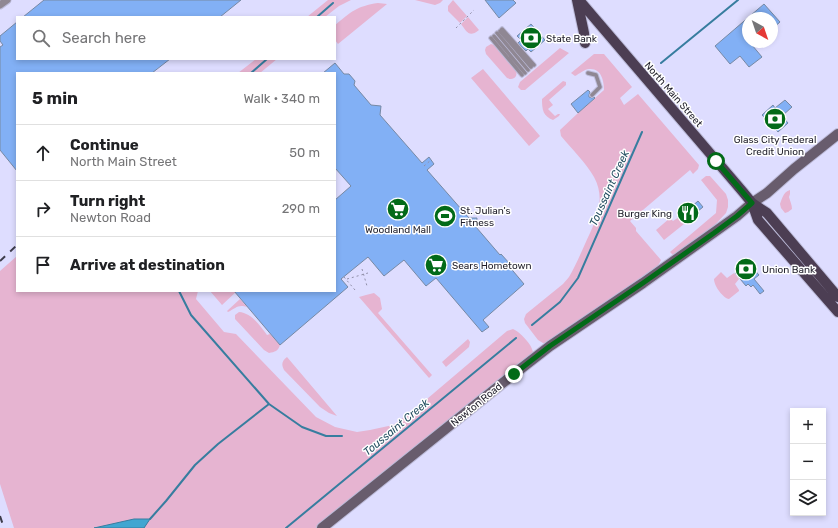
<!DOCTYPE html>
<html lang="en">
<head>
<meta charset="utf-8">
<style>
  :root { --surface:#fff; --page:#f2f2f2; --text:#202124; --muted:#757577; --line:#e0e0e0 }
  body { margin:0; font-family:Rubik,sans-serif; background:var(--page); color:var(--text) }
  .controls { position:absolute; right:12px; bottom:12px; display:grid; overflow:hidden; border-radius:0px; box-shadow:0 2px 6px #0003 }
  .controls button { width:36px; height:36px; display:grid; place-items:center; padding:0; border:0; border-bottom:1px solid var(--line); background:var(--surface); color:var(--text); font:20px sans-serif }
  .compass { position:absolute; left:742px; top:12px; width:36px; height:36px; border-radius:50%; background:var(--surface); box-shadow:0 2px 6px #0003; rotate:140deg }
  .stop { position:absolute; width:12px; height:12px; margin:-9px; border:3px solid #026a18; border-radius:50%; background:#fff }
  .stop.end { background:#026a18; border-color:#fff; box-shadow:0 1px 4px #0008 }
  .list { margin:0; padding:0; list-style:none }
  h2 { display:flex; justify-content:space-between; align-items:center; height:52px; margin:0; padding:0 16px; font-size:17px }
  h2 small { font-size:13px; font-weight:400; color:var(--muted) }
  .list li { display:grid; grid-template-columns:26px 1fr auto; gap:12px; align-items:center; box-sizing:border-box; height:56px; padding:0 16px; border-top:1px solid var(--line) }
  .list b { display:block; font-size:15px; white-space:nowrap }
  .list p { margin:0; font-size:13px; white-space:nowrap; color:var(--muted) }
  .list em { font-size:13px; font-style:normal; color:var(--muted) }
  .icon { flex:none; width:22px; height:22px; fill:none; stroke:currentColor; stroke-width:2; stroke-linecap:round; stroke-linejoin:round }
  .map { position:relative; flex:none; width:838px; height:528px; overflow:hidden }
  .search { position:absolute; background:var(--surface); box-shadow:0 2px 6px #0003; left:16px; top:16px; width:320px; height:44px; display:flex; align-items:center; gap:10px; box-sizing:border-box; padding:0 14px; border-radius:0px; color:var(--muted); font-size:15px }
  .panel { position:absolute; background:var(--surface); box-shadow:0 2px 6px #0003; left:16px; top:72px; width:320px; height:220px; border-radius:0px }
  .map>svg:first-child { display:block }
  .green { fill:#e6b4d1 }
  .water { fill:#41a6d1; stroke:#377d9f }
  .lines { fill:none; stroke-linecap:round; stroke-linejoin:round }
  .stream { stroke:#377d9f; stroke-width:2 }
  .building { fill:#82b0f5; stroke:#7789a4 }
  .lane-casing { stroke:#bcbbd9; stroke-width:5.5 }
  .street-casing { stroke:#bcbbd9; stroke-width:9 }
  .secondary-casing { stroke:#bcbbd9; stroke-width:12 }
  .primary-casing { stroke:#bcbbd9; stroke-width:12 }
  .path { stroke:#908fa8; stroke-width:1; stroke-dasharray:2 3; stroke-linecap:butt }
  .lane { stroke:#8f8793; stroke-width:3.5 }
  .street { stroke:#8f8793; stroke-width:7 }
  .secondary { stroke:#685c6d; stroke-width:10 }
  .primary { stroke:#4c3e53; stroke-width:10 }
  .rail { stroke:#3d3c4b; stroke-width:2; stroke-dasharray:7 7; stroke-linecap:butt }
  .route { stroke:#026a18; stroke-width:5 }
  .labels { text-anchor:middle; stroke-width:3; stroke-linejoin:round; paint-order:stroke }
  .poi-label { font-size:10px; fill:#1f1e2a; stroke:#fff; text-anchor:start }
  .street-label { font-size:10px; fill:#1f1e2a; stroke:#fff }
  .water-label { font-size:11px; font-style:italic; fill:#254f62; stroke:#fff }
</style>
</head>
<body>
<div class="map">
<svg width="838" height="528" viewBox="0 0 838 528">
  <rect width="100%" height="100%" fill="#deddff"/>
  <path class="green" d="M328 0H351L339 6 325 17H307Z
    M415 0H443L440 3 435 5Z
    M453 0 467 16 460 23 448 11V6Z
    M378 3 387 4 338 44 335 40V25C351 12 357 6 378 3Z
    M468 17 479 30C469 38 467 32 461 24Z
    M491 44 494 45 516 71C518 77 513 81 507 78L486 54 485 50 486 47Z
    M560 48 569 53 525 90H521L518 87 520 82Z
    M594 54H604L632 87 620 98 624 105 638 94 699 165 698 169 693 174 690 170 630 221 636 228V231L661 260 658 266 548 343H543L538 340 525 323 524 319 526 314 563 284 569 277C575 267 580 255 585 244 595 222 607 201 594 177 586 163 572 149 561 136L560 130 578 113 604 90C604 82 602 68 589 69 585 69 579 74 575 76L571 73Z
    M256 59H277L260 73H238Z
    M483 69 540 136 529 146 471 78Z
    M563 81 566 82V85L549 100 553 105 548 109 555 116 558 114H560L559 116 553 120C543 116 542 110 542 99Z
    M706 176H710L726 194 728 200V207L726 213 712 228 673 255 670 252 716 213 717 200 701 180Z
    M790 190V194L789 197C790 201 792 205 792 209L788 212 785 213 781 208 780 204C782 199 783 192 790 190Z
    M679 217 681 219 680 222 684 224 664 240 656 230 670 218 673 221Z
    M17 256V291H198L196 299 224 332 236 334 316 417 335 427 357 432 370 430 393 425 414 410 507 331 513 329C520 332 534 346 533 354L319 528H14L0 484V271Z
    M721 272 727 278 734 273 739 279 735 284 739 290V291L729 299C723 298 714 286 714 279Z
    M210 291H237L222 305Z
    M374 293 380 298 382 309 378 313 432 375 429 378 359 297 366 295Z
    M240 299 247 307C238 304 236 308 228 312L227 311Z
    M239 312C252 313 260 326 267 335L270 334 280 345C278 351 275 352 269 353L264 350 235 319V315Z
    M468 339 470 342 469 347 446 367 442 362Z
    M287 357 337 416 329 413 320 407 284 370C281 364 282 361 287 357Z"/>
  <path class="water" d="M134 519H150L144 528H94Z"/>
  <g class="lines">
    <path class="stream" d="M317 17 333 3
      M661 63 738 0
      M251 73 267 59
      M179 291 191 315 269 404 302 427 326 436H342
      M532 325 560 302 578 278 642 132
      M150 519 166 501 195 465 218 444 269 404
      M286 528 516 338"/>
  </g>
  <path class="building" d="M44 0H241L220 17H23Z
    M485 0H513L516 3 499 18Z
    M764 4 780 22 772 29V18H748V42H756L752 45 762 57 749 67 740 56 730 64 715 46Z
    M17 22V59H170L152 73H17V171L0 150V47L3 45 0 41V36Z
    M531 24 545 40 531 52 528 49 526 51 518 43 521 40 517 36Z
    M335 63 344 74H349L355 81 354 85 371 105 381 106 380 115 422 163 429 157 434 164 427 170 469 218H477L476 227 500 255 501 254 510 264 508 265 524 284 483 320 489 327 482 332 436 278 426 286 404 260 384 276 368 257 341 279 348 287 280 345 234 291H335V200L351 186 335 168V73H323Z
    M588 90 590 92 589 95V97L592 98 594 97 595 98 578 113 571 104Z
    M785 100 792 107 782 116 788 123 778 132 762 115 773 105 775 108Z
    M698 201 703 207 686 221 677 211 686 203 690 208Z
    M745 259 751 260 750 265 759 275 754 279 764 291 760 294 753 285 751 287 748 284 746 286 735 273 745 264Z"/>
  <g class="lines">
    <g class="lane-casing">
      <path id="lane" d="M502 29 534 65
        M500 31 531 67
        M497 33 528 70
        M494 36 525 73
        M491 38 522 75
        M588 73 596 75 600 87 592 95"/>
    </g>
    <g class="street-casing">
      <path id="street" d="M0 5 7 0"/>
    </g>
    <g class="secondary-casing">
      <path id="secondary" d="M322 528 514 374 550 346 643 283 737 216 752 203 767 193 794 169 838 134"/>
    </g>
    <g class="primary-casing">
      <path id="primary" d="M577 0 584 33 585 43
        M579 0 743 192 752 203 767 213 838 297
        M752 203 758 220 838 312"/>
    </g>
    <path class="path" d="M456 28 474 10
      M424 166 431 160
      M362 269 367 286
      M344 277 355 290
      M347 279 368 273"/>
    <use href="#lane" class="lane"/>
    <use href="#street" class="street"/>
    <use href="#secondary" class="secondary"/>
    <use href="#primary" class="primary"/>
    <path class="rail" d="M0 261 17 245
      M0 516 4 528"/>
  </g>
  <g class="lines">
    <path class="route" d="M514 374 550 346 643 283 714 233 737 216 752 203 716 161"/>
  </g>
  <defs>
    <g id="bank-disc" transform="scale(1.15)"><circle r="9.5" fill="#026a18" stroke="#fff"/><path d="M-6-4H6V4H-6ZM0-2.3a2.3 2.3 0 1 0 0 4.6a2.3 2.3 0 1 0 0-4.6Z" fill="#fff"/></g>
    <g id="supermarket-disc" transform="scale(1.15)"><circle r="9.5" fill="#026a18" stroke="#fff"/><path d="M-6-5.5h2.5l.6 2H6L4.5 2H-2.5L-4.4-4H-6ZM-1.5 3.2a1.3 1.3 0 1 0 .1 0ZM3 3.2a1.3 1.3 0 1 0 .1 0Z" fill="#fff"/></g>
    <g id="restaurant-disc" transform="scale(1.15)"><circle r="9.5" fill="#026a18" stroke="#fff"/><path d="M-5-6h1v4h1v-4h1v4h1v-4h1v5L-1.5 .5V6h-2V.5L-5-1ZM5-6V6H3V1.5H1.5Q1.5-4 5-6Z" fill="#fff"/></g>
    <g id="stadium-disc" transform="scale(1.15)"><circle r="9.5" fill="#026a18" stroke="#fff"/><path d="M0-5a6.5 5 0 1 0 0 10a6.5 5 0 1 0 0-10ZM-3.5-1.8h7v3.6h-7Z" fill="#fff"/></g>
  </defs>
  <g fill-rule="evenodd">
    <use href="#bank-disc" x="531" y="38"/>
    <use href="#bank-disc" x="775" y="119"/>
    <use href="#supermarket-disc" x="398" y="209"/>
    <use href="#restaurant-disc" x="688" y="213"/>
    <use href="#stadium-disc" x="445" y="216"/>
    <use href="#supermarket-disc" x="436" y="265"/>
    <use href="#bank-disc" x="746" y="269"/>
  </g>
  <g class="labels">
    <g class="poi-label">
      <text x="546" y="42">State Bank</text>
      <text x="775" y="143" text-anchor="middle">Glass City Federal<tspan x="775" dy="12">Credit Union</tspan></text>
      <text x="460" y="214">St. Julian's<tspan x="460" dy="12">Fitness</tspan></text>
      <text x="672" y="217" text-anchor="end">Burger King</text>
      <text x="398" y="233" text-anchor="middle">Woodland Mall</text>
      <text x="452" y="269">Sears Hometown</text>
      <text x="762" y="273">Union Bank</text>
    </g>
    <g class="street-label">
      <text transform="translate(674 94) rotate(49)" y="4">North Main Street</text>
      <text transform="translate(476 404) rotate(-39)" y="4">Newton Road</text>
    </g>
    <g class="water-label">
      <text transform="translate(609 188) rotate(-66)" y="4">Toussaint Creek</text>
      <text transform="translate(396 427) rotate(-40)" y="4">Toussaint Creek</text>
    </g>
  </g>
</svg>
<div class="controls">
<button>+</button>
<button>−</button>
<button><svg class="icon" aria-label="layers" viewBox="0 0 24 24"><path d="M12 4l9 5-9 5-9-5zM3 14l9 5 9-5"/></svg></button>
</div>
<svg class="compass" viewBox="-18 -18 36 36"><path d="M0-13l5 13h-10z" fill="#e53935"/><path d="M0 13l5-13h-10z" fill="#757577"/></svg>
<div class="stop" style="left:716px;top:161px"></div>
<div class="stop end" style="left:514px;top:374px"></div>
<div class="search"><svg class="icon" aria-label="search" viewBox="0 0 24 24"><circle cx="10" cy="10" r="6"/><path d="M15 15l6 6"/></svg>Search here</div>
<section class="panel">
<h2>5 min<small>Walk · 340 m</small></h2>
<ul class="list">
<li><svg class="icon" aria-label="ahead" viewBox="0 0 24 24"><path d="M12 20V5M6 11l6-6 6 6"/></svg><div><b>Continue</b><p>North Main Street</p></div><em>50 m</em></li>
<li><svg class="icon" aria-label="right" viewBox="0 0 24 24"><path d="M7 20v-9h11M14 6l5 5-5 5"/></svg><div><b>Turn right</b><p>Newton Road</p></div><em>290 m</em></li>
<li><svg class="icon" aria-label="arrive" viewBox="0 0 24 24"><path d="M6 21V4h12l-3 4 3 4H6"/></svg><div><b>Arrive at destination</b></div></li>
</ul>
</section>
</div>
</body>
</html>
